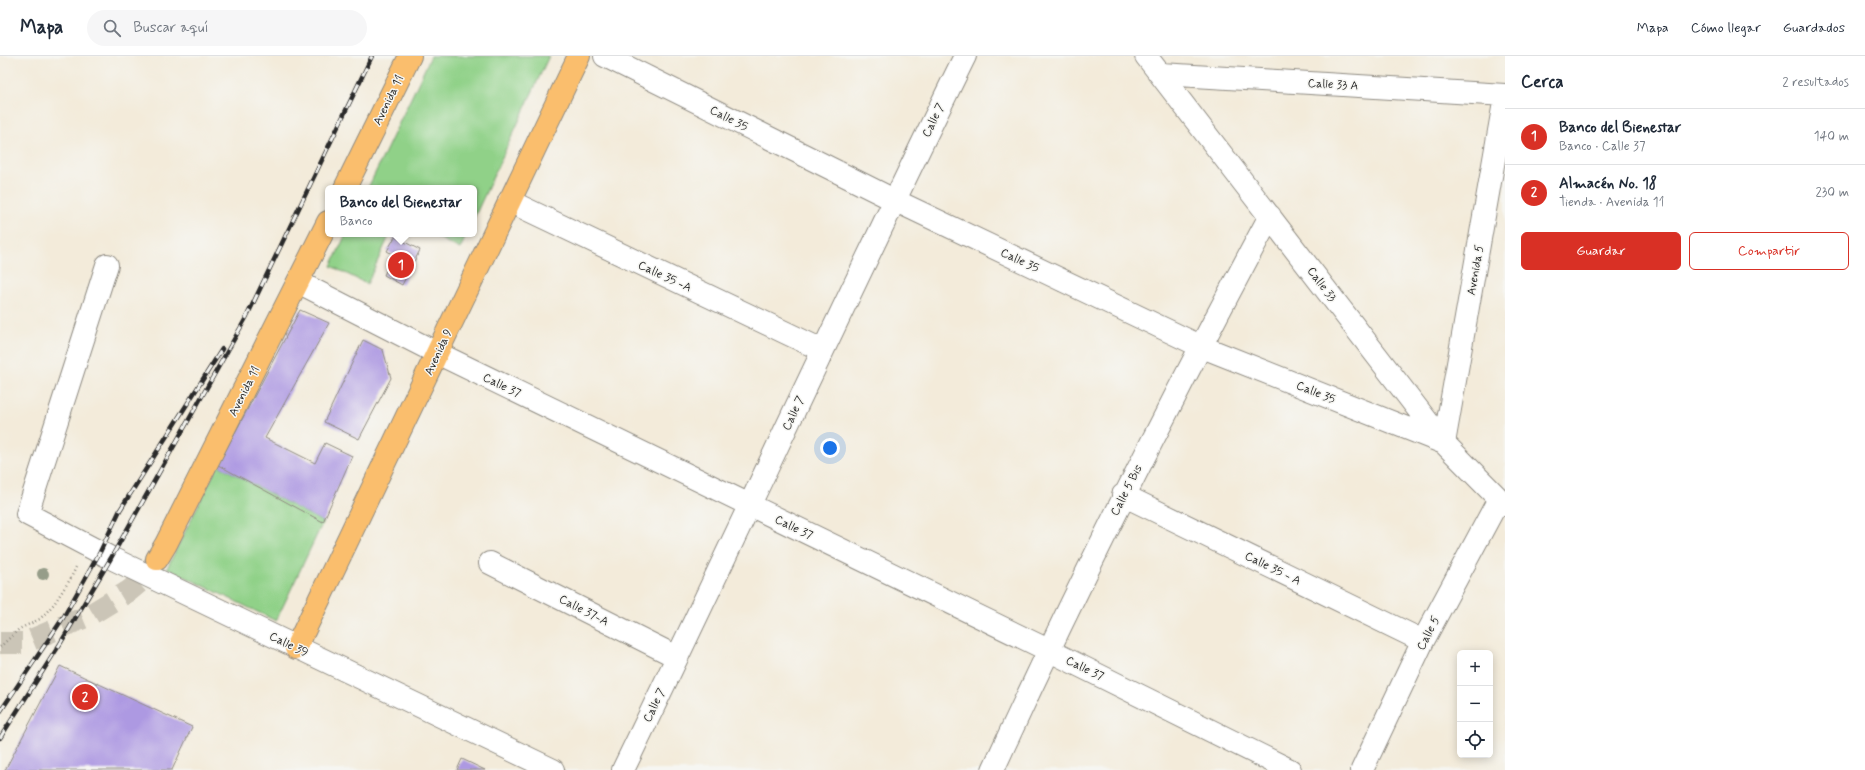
<!DOCTYPE html>
<html lang="es">
<head>
<meta charset="utf-8">
<style>
  :root { --surface:#fff; --page:#f6f6f7; --text:#1f2937; --muted:#747a83; --line:#e0e1e3; --accent:#d93025 }
  body { margin:0; font-family:Mynerve,sans-serif; background:var(--page); color:var(--text) }
  .controls { position:absolute; right:12px; bottom:12px; display:grid; overflow:hidden; border-radius:6px; box-shadow:0 2px 10px #0003 }
  .controls button { width:36px; height:36px; display:grid; place-items:center; padding:0; border:0; border-bottom:1px solid var(--line); background:var(--surface); color:var(--text); font:20px sans-serif }
  .you { position:absolute; left:830px; top:392px; width:14px; height:14px; margin:-10px; border:3px solid #fff; border-radius:50%; background:#1a73e8; box-shadow:0 0 0 6px #1a73e833 }
  .badge { display:grid; place-items:center; width:26px; height:26px; border-radius:50%; background:var(--accent); color:#fff; font-size:13px; font-weight:700 }
  .pin { position:absolute; translate:-50% -50%; border:2px solid #fff; box-shadow:0 1px 4px #0006 }
  .popup { position:absolute; left:325px; top:129px; width:152px; height:52px; box-sizing:border-box; display:grid; place-content:center; border-radius:6px; background:var(--surface); filter:drop-shadow(0 1px 3px #0005); font-size:13px; white-space:nowrap; color:var(--muted) }
  .popup b { font-size:15px; color:var(--text) }
  .popup::after { content:''; position:absolute; left:50%; top:100%; margin-left:-8px; border:8px solid transparent; border-top-color:var(--surface) }
  .list { margin:0; padding:0; list-style:none }
  h2 { display:flex; justify-content:space-between; align-items:center; height:52px; margin:0; padding:0 16px; font-size:17px }
  h2 small { font-size:13px; font-weight:400; color:var(--muted) }
  .list li { display:grid; grid-template-columns:26px 1fr auto; gap:12px; align-items:center; box-sizing:border-box; height:56px; padding:0 16px; border-top:1px solid var(--line) }
  .list b { display:block; font-size:15px; white-space:nowrap }
  .list p { margin:0; font-size:13px; white-space:nowrap; color:var(--muted) }
  .list em { font-size:13px; font-style:normal; color:var(--muted) }
  .actions { display:flex; gap:8px; padding:12px 16px }
  .actions a { flex:1; padding:9px 0; border:1px solid var(--accent); border-radius:6px; text-align:center; font-size:14px; color:var(--accent) }
  .actions .main { background:var(--accent); color:#fff }
  .icon { flex:none; width:22px; height:22px; fill:none; stroke:currentColor; stroke-width:2; stroke-linecap:round; stroke-linejoin:round }
  .map { position:relative; flex:none; width:1505px; height:714px; overflow:hidden }
  header { display:flex; align-items:center; gap:24px; box-sizing:border-box; height:56px; padding:0 20px; background:var(--surface); border-bottom:1px solid var(--line) }
  header strong { font-size:19px }
  nav { display:flex; gap:22px; margin-inline-start:auto; font-size:14px }
  .search { width:280px; height:36px; background:var(--page); display:flex; align-items:center; gap:10px; box-sizing:border-box; padding:0 14px; border-radius:22px; color:var(--muted); font-size:15px }
  main { display:flex }
  aside { flex:1; background:var(--surface) }
  .map>svg:first-child { display:block }
  .green { fill:#90d188; stroke:#5e7e5a }
  .building { fill:#ad99e2 }
  .lines { fill:none; stroke-linecap:round; stroke-linejoin:round }
  .major-tunnel { stroke:#cbc5b7; stroke-width:22; stroke-dasharray:22 11; stroke-linecap:butt }
  .minor-casing { stroke:#8f8b82; stroke-width:24 }
  .major-casing { stroke:#8f8b82; stroke-width:24 }
  .path { stroke:#8f8b82; stroke-width:2.5; stroke-dasharray:1 3; stroke-linecap:butt }
  .minor { stroke:#fff; stroke-width:22 }
  .major { stroke:#fabe6d; stroke-width:22 }
  .rail-casing { stroke:#2b2b2b; stroke-width:4.5 }
  .rail { stroke:#f6f6f2; stroke-width:3; stroke-dasharray:9; stroke-linecap:butt }
  .tree { fill:#969d89 }
  .labels { text-anchor:middle; stroke-width:3; stroke-linejoin:round; paint-order:stroke }
  .street-label { font-size:12px; fill:#2b2b2b; stroke:#f6f6f2 }
</style>
</head>
<body>
<header>
<strong>Mapa</strong>
<div class="search"><svg class="icon" aria-label="search" viewBox="0 0 24 24"><circle cx="10" cy="10" r="6"/><path d="M15 15l6 6"/></svg>Buscar aquí</div>
<nav><a>Mapa</a><a>Cómo llegar</a><a>Guardados</a></nav>
</header>
<main>
<div class="map">
<svg width="1505" height="714" viewBox="0 0 1505 714">
  <rect width="100%" height="100%" fill="#f6f6f2"/>
  <filter id="ink" filterUnits="userSpaceOnUse"><feTurbulence type="fractalNoise" baseFrequency=".025" numOctaves="2"/><feDisplacementMap in="SourceGraphic" scale="8" xChannelSelector="R" yChannelSelector="G"/><feConvolveMatrix kernelMatrix="1 2 1 2 8 2 1 2 1" color-interpolation-filters="sRGB"/></filter>
  <filter id="wash" filterUnits="userSpaceOnUse"><feTurbulence type="fractalNoise" baseFrequency=".012" numOctaves="4" result="noise"/><feDisplacementMap in="SourceGraphic" scale="16" xChannelSelector="R" yChannelSelector="G"/><feGaussianBlur stdDeviation="0.9" result="paint"/><feColorMatrix in="noise" values="0 0 0 0 0 0 0 0 0 0 0 0 0 0 0 0 0 1.4 0 .05"/><feComposite in="paint" operator="in"/></filter>
  <g filter="url(#wash)">
    <rect width="100%" height="100%" fill="#f3ebda"/>
    <path class="green" d="M431 0H549L474 162V132H368Z
      M346 178H390L367 228 331 210Z
      M431 178H467L460 193Z
      M218 409 323 466 276 565 167 512Z"/>
    <g id="blocks">
      <path class="building" d="M395 181 420 194 402 229 384 219 394 199 387 195Z
        M300 254 329 267 265 382 315 407 325 387 352 400 323 466 218 409Z
        M363 284 383 294 391 322 359 383 324 366Z
        M60 610 192 671 172 714H5Z
        M462 703 485 714H457Z"/>
    </g>
  </g>
  <g filter="url(#ink)">
    <use href="#blocks" fill-opacity="0" stroke="#8f8b82" stroke-width="1"/>
    <g class="lines">
      <path class="major-tunnel" d="M0 587H24L88 560 129 535 143 523 157 504"/>
      <g class="minor-casing">
        <path id="minor" d="M605 0 894 144 1200 290 1444 387
          M1146 0 1444 387 1505 449
          M1161 18 1505 39
          M509 145 822 294
          M107 209 27 458 111 502 553 714
          M298 226 437 297 1048 594 1290 714
          M1444 387 1505 41
          M1123 439 1423 585
          M490 507 677 601
          M623 714C738 477 848 237 965 0
          M993 714C1079 526 1172 342 1270 160
          M1362 714 1423 585 1499 443"/>
      </g>
      <g class="major-casing">
        <path id="major" d="M345 132 410 0
          M157 503 166 488 328 166
          M296 592 579 0"/>
      </g>
      <path class="path" d="M0 591 19 573 40 563 54 548 71 522 77 509"/>
      <use href="#minor" class="minor"/>
      <use href="#major" class="major"/>
      <g class="rail-casing">
        <path id="rail" d="M0 656 63 562 100 496 120 454 222 293
          M0 682 60 588 111 502 246 262 372 0"/>
      </g>
      <use href="#rail" class="rail"/>
    </g>
    <circle class="tree" cx="43" cy="518" r="6"/>
  </g>
  <g class="labels">
    <g class="street-label">
      <text transform="translate(1333 28) rotate(3)" y="4">Calle 33 A</text>
      <text transform="translate(388 44) rotate(-64)" y="4">Avenida 11</text>
      <text transform="translate(729 62) rotate(27)" y="4">Calle 35</text>
      <text transform="translate(933 64) rotate(-64)" y="4">Calle 7</text>
      <text transform="translate(1020 204) rotate(25)" y="4">Calle 35</text>
      <text transform="translate(1475 214) rotate(-80)" y="4">Avenida 5</text>
      <text transform="translate(665 220) rotate(25)" y="4">Calle 35 -A</text>
      <text transform="translate(1322 228) rotate(53)" y="4">Calle 33</text>
      <text transform="translate(438 296) rotate(-65)" y="4">Avenida 9</text>
      <text transform="translate(502 329) rotate(26)" y="4">Calle 37</text>
      <text transform="translate(244 335) rotate(-63)" y="4">Avenida 11</text>
      <text transform="translate(1316 336) rotate(22)" y="4">Calle 35</text>
      <text transform="translate(793 357) rotate(-65)" y="4">Calle 7</text>
      <text transform="translate(1126 434) rotate(-63)" y="4">Calle 5 Bis</text>
      <text transform="translate(794 471) rotate(26)" y="4">Calle 37</text>
      <text transform="translate(1273 512) rotate(26)" y="4">Calle 35 - A</text>
      <text transform="translate(584 554) rotate(27)" y="4">Calle 37-A</text>
      <text transform="translate(1428 577) rotate(-63)" y="4">Calle 5</text>
      <text transform="translate(289 588) rotate(26)" y="4">Calle 39</text>
      <text transform="translate(1085 612) rotate(26)" y="4">Calle 37</text>
      <text transform="translate(654 649) rotate(-64)" y="4">Calle 7</text>
    </g>
  </g>
</svg>
<div class="controls">
<button>+</button>
<button>−</button>
<button><svg class="icon" aria-label="locate" viewBox="0 0 24 24"><circle cx="12" cy="12" r="6"/><path d="M12 2v4M12 18v4M2 12h4M18 12h4"/></svg></button>
</div>
<div class="you"></div>
<div class="pin badge" style="left:401px;top:209px">1</div>
<div class="popup"><b>Banco del Bienestar</b>Banco</div>
<div class="pin badge" style="left:85px;top:641px">2</div>
</div>
<aside>
<h2>Cerca<small>2 resultados</small></h2>
<ul class="list">
<li><span class="badge">1</span><div><b>Banco del Bienestar</b><p>Banco · Calle 37</p></div><em>140 m</em></li>
<li><span class="badge">2</span><div><b>Almacén No. 18</b><p>Tienda · Avenida 11</p></div><em>230 m</em></li>
</ul>
<div class="actions"><a class="main">Guardar</a><a>Compartir</a></div>
</aside>
</main>
</body>
</html>
